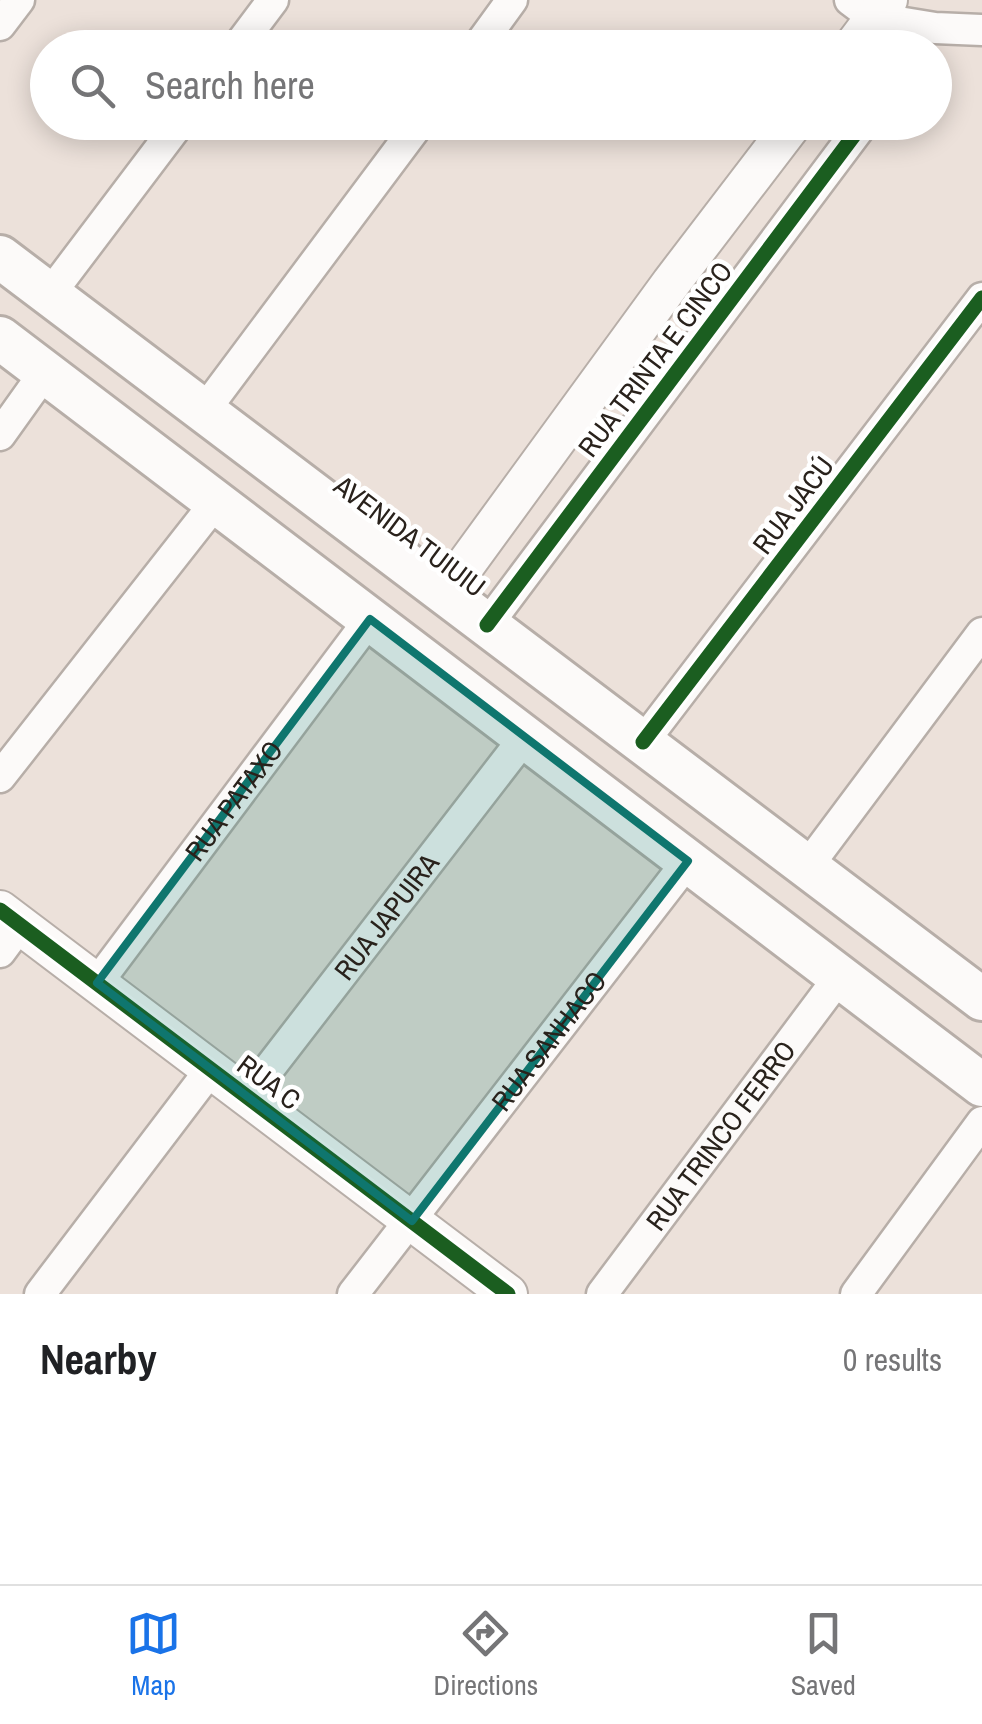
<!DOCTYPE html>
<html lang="en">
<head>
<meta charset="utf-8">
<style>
  :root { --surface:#fff; --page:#f2f2f2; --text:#202124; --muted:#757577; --line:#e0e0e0; --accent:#1a73e8 }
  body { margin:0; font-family:"Archivo Narrow",sans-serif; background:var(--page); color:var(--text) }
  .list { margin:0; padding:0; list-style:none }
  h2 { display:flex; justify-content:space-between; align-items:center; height:130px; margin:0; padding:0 40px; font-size:42px }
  h2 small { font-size:32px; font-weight:400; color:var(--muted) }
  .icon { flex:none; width:55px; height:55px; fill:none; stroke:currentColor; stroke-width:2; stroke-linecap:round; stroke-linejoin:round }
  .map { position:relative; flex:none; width:982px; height:1294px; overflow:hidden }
  .search { position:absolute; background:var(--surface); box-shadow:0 5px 25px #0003; left:30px; right:30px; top:30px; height:110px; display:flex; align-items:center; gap:25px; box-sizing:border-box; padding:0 35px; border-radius:55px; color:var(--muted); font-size:38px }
  .sheet { height:290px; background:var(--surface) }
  nav { display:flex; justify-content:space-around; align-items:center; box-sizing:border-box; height:140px; border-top:2px solid var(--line); background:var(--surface); font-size:28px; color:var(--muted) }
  nav a { display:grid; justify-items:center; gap:5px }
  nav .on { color:var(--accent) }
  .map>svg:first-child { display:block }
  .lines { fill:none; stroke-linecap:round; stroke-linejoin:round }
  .minor-casing { stroke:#b7aea8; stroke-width:35 }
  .tertiary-casing { stroke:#b7aea8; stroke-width:42 }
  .secondary-casing { stroke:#b7aea8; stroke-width:48 }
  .minor { stroke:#fcfaf9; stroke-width:30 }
  .tertiary { stroke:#fcfaf9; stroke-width:38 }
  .secondary { stroke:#fcfaf9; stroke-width:42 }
  .cycleway-casing { stroke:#fff; stroke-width:21 }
  .cycleway { stroke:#1b5e20; stroke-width:15 }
  .marked { fill:#0f766e; fill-opacity:0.2; stroke:#0f766e; stroke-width:8; stroke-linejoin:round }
  .labels { text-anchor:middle; stroke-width:9; stroke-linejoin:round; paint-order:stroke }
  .street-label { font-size:28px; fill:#29221c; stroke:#fff }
</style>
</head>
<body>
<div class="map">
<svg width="982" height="1294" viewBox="0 0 982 1294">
  <rect width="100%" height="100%" fill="#ece1da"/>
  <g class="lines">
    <g class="minor-casing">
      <g id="minor">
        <path d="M850 0 874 18 935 28 982 30"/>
        <path d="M0 25 19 0"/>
        <path d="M237 48 273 0"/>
        <path d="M477 48 512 0"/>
        <path d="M50 294 180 122"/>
        <path d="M204 411 420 122"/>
        <path d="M0 435 45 372"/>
        <path d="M487 625 864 122"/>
        <path d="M643 742 982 298"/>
        <path d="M0 777 216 502"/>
        <path d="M807 867 982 633"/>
        <path d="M0 952 20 925"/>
        <path id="s1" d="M97 983 370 619"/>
        <path id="s2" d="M247 1097 525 737"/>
        <path d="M40 1294 211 1069"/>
        <path id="s3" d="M353 1294 688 861"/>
        <path id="s4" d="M602 1294 840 976"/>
        <path d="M856 1294 982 1122"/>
      </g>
    </g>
    <g class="tertiary-casing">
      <path id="tertiary" d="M852 48 888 0
        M445 593 671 283 794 122
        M0 910 508 1294"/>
    </g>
    <g class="secondary-casing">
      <path id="secondary" d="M0 257 982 999
        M0 338 982 1085"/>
    </g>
    <use href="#minor" class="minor"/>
    <use href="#tertiary" class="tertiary"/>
    <use href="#secondary" class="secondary"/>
    <g class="cycleway-casing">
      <path id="cycleway" d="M487 625 864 122
        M643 742 982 298
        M0 910 508 1294"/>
    </g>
    <use href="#cycleway" class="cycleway"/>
  </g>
  <path class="marked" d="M370 619 688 861 412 1221 97 983Z"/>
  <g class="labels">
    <g class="street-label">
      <text transform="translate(655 359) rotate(-53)" y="10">RUA TRINTA E CINCO</text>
      <text transform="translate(793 505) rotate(-53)" y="10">RUA JACÚ</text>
      <text transform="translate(410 536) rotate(37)" y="10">AVENIDA TUIUIU</text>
      <text dy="10" stroke="none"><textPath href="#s1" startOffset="228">RUA PATAXO</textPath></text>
      <text dy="10" stroke="none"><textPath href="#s2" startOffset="228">RUA JAPUIRA</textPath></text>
      <text dy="10" stroke="none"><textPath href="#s3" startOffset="320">RUA SANHACO</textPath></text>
      <text transform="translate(269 1082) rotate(37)" y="10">RUA C</text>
      <text dy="10" stroke="none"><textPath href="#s4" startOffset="198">RUA TRINCO FERRO</textPath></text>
    </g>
  </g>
</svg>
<div class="search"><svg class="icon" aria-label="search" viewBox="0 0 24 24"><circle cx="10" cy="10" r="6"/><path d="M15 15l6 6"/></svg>Search here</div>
</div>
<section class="sheet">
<h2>Nearby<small>0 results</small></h2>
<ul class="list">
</ul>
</section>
<nav>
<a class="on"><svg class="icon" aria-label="map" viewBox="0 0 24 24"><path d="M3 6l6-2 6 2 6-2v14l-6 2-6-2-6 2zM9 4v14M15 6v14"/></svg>Map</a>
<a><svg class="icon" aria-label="directions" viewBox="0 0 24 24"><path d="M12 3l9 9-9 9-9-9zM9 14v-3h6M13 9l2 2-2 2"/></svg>Directions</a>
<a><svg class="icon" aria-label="saved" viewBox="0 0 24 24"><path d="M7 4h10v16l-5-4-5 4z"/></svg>Saved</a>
</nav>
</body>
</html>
